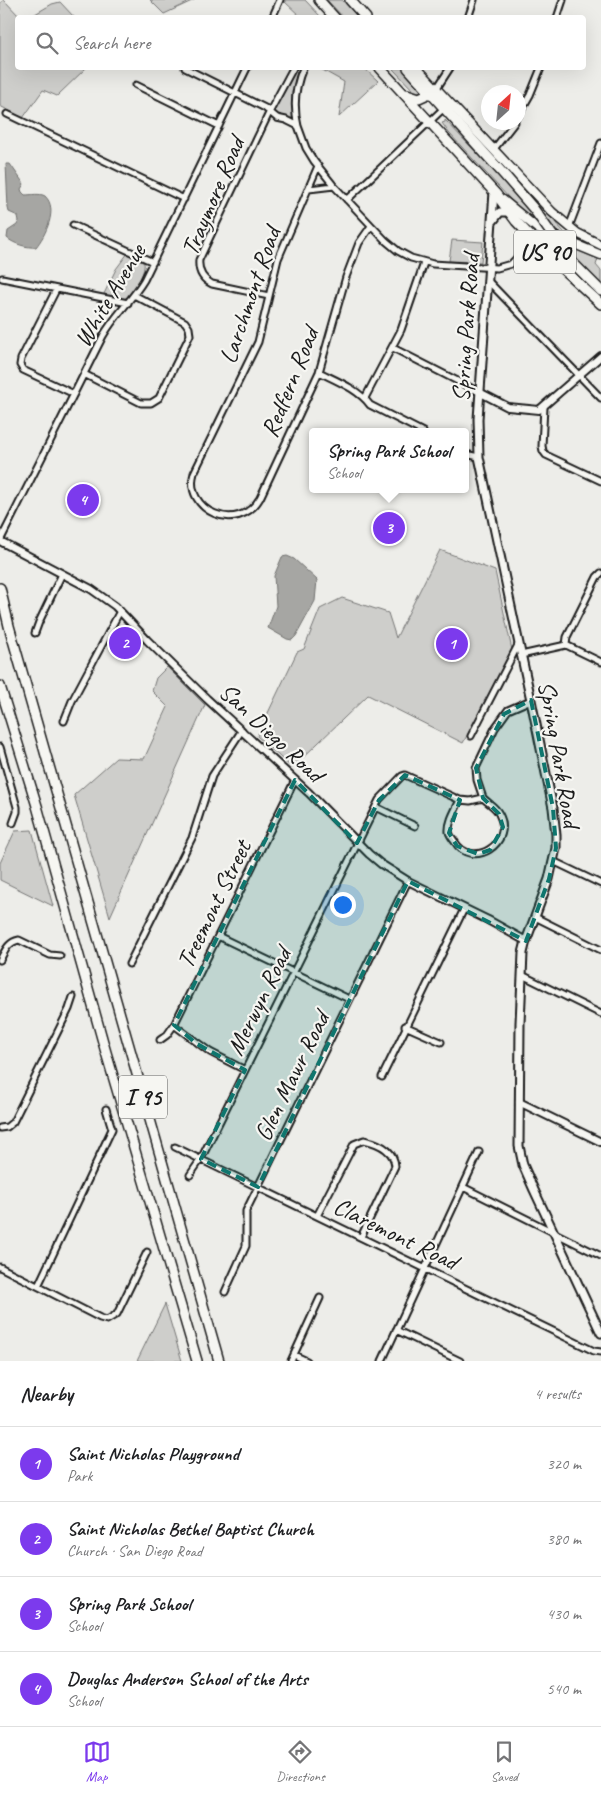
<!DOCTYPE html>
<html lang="en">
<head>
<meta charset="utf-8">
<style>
  :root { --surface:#fff; --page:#f2f2f2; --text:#202124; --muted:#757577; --line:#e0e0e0; --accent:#7c3aed }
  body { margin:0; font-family:Caveat,sans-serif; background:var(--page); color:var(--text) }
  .compass { position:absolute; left:481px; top:85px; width:45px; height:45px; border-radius:50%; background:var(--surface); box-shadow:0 5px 20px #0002; rotate:27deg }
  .you { position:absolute; left:342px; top:904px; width:18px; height:18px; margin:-12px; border:4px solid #fff; border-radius:50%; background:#1a73e8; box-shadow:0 0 0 8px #1a73e833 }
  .badge { display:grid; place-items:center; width:32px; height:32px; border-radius:50%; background:var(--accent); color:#fff; font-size:16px; font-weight:700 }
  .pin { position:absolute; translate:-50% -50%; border:2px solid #fff; box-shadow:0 1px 5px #0006 }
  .popup { position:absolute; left:309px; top:428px; width:160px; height:65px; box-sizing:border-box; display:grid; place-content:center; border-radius:5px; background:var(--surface); filter:drop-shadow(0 1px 4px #0005); font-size:16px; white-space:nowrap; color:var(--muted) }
  .popup b { font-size:19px; color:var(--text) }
  .popup::after { content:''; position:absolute; left:50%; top:100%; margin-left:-10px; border:10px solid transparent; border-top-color:var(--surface) }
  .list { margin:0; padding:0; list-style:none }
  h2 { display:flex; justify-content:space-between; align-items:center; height:65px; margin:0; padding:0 20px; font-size:21px }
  h2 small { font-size:16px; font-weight:400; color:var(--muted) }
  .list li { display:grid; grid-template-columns:32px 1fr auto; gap:15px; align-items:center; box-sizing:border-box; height:75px; padding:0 20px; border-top:1px solid var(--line) }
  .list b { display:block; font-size:19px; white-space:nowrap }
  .list p { margin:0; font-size:16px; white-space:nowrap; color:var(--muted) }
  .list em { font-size:16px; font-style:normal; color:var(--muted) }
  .icon { flex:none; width:28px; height:28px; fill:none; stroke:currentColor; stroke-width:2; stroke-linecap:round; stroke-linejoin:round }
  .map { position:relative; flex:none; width:601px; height:1361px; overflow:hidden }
  .search { position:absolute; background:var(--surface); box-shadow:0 5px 20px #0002; left:15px; right:15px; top:15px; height:55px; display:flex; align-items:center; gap:12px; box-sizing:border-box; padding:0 18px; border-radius:5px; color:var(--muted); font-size:19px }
  .sheet { height:365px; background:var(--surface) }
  nav { display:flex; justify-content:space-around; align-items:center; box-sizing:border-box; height:70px; border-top:1px solid var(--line); background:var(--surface); font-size:14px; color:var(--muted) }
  nav a { display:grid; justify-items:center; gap:2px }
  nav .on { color:var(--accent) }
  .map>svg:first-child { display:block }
  .green { fill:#cececb; stroke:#757574 }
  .water { fill:#a6a6a3; stroke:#6f6f6d }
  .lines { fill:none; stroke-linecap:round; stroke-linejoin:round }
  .minor-casing { stroke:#1c1c1c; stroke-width:9 }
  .tertiary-casing { stroke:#1c1c1c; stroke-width:10 }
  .secondary-casing { stroke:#1c1c1c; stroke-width:11 }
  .primary-casing { stroke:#1c1c1c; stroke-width:11 }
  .trunk-casing { stroke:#1c1c1c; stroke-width:12 }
  .motorway-casing { stroke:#1c1c1c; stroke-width:12 }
  .minor { stroke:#f6f6f2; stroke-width:5 }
  .tertiary { stroke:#f6f6f2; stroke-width:6 }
  .secondary { stroke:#f6f6f2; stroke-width:7 }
  .primary { stroke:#f6f6f2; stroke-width:8 }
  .trunk { stroke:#f6f6f2; stroke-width:9 }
  .motorway { stroke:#f6f6f2; stroke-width:9 }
  .trunk-bridge-casing { stroke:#1c1c1c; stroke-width:12; stroke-linecap:butt }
  .trunk-bridge { stroke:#f6f6f2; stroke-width:9 }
  .marked { fill:#0f766e; fill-opacity:0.2; stroke:#0f766e; stroke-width:4; stroke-dasharray:10 6; stroke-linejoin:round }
  .labels { text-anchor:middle; stroke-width:4.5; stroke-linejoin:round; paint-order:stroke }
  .shield { fill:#f6f6f2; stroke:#5d5d5c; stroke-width:1 }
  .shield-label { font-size:24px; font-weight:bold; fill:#1c1c1c }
  .street-label { font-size:25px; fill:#1c1c1c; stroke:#f6f6f2 }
</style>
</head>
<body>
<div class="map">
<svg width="601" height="1361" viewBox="0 0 601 1361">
  <rect width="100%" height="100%" fill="#edede9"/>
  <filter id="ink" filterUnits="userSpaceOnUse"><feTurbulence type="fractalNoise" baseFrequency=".02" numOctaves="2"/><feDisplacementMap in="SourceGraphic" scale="10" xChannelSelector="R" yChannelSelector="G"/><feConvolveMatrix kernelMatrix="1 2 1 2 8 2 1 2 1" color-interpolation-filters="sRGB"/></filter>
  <g filter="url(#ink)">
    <path class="green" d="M4 0 20 17 18 18V68H86L57 96 43 90 23 118 0 106V3Z
      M150 0H194L164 14Z
      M285 0H305L321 17H301L285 2Z
      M327 0H342L358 17H343Z
      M60 2 74 17H30L52 4Z
      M319 68H364L378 81 339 117 344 82Z
      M392 68H404L411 75 422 93 417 94Z
      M295 71 297 73 292 92 293 116 291 119 276 114 275 110 292 73Z
      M445 120 521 199 528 193 565 233 564 236 542 227 522 212 449 133 442 123 445 122Z
      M543 237 549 239 570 267 587 285 586 286 569 271 541 239Z
      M452 240 483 242 481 262 449 261Z
      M566 246 598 259 596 265 601 271V285L587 272 588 270H585Z
      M128 253 144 263C146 271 133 298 123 299 117 299 109 297 103 296L116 269Z
      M440 550 495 571 512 650 463 743 368 695 292 768 257 736 297 652 304 649 320 609 342 598 388 613 396 638Z
      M167 667 205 705 110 917 74 795 116 758 144 759 168 707 152 691 156 678Z
      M32 830 53 906 0 880V863L15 831Z
      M165 1304 182 1361H137Z"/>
    <path class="water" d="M6 164H10L24 184 21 189 22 192 25 195C31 195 40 193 45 196 59 209 45 236 36 247 27 248 14 244 7 238L8 231 17 225 19 221 18 216 9 212 8 208Z
      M287 556 294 559 317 580 315 601 296 636 292 640 287 639 268 628 276 606 274 576 282 557Z"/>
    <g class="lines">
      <g class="minor-casing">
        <path id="minor" d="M272 18 280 0
          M468 18 474 0
          M557 18 563 0
          M185 68 265 108 277 118 286 120 298 126 306 148 314 161 334 186 386 241 398 251 411 258 433 264 497 268 511 264 534 240
          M136 85 219 126
          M437 88 450 68
          M7 114 184 199
          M518 116 530 95 541 68
          M298 126C293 106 295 87 303 68
          M494 149 515 122
          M318 166 278 259 258 342 194 473C183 510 238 536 260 498L319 372 346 277 359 243 371 226
          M309 189 334 186
          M347 200 444 108
          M73 225 153 262
          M569 227 601 143
          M2 278 128 303
          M488 281 601 398
          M56 290 21 359 20 365 23 370 74 394
          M269 296 212 284C202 279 198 271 199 260L270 111 293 68
          M393 348 481 393
          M319 372C337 381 358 389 370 405L423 432
          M84 374 141 403H151L159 398 190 335 189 328 185 322 134 295
          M365 398 401 330 424 263
          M544 407 542 446 543 451 546 455 601 481
          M465 454 479 457
          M0 541 103 336C115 315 132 300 144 280L247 68
          M35 633 39 622 62 574
          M566 645 567 637 597 577 601 573
          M566 645 601 662
          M521 655 566 645
          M64 721 72 701 120 611
          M471 736 518 645
          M0 747 17 807V812L13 823
          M460 800C456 809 448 821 449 832 450 836 453 839 455 842 472 870 515 843 499 814 496 807 488 803 483 798
          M376 807 415 826
          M553 861 601 884
          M535 917 601 950
          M218 936 349 999
          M0 960C5 951 8 942 19 940L50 955 60 956
          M129 964 192 838 212 776 242 730
          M522 975 601 1014
          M174 1025 210 1052 245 1070
          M405 1026 441 1042
          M160 1040 167 1035 174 1025 295 780
          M382 1077 464 909
          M0 1128 7 1127 13 1122 69 1009 73 997
          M175 1147 594 1351 601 1352
          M190 1175 201 1159 379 800 402 776 405 775 460 800 470 801 483 798 477 780 476 768 495 728 508 710 531 700
          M463 1187 601 1256
          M317 1216 354 1144 364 1140C378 1143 394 1150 395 1166L361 1237
          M0 1267 100 1318 107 1320 117 1314 147 1252
          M38 1286 112 1129 106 1109
          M225 1292 246 1246V1211L408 881
          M396 1330 460 1361
          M294 1355 307 1361
          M291 1361 320 1298
          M382 1361 479 1152"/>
      </g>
      <g class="tertiary-casing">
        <path id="tertiary" d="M481 393 508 407 539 410 601 356
          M0 541 91 589 115 606 147 640 207 699 309 793 369 854 381 864 408 881 488 920 526 941
          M519 1102 601 1142"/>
      </g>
      <g class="secondary-casing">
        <path id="secondary" d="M494 192 478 419 479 457 531 700 553 808 556 835V848L549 879 526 941 523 953 520 1023 519 1146 523 1165 534 1190 601 1333
          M493 221 500 212H510"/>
      </g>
      <g class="primary-casing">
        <path id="primary" d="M417 68 552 212 577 233 601 245
          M503 200 538 229 601 255"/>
      </g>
      <g class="trunk-casing">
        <path id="trunk" d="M319 0 335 18
          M350 0 366 18
          M380 68 496 194 516 221 553 260 601 304
          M408 68 507 178
          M407 94 419 98 430 93
          M570 260 601 291"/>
      </g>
      <g class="motorway-casing">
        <path id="motorway" d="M0 588 9 626 219 1361
          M0 686 37 806 105 1049 197 1361"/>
      </g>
      <use href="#minor" class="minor"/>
      <use href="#tertiary" class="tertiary"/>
      <use href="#secondary" class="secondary"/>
      <use href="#primary" class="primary"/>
      <use href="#trunk" class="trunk"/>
      <use href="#motorway" class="motorway"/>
      <g class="trunk-bridge-casing">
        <path id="trunk-bridge" d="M507 178 533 208 570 260"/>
      </g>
      <use href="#trunk-bridge" class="trunk-bridge"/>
    </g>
  </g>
  <path class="marked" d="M531 700 553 808 556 848 549 879 526 941 408 881 258 1187 201 1159 245 1070 197 1044 174 1025 295 780 357 843 379 800 405 775 460 800 449 833 457 846 478 854 490 850 503 827 499 814 483 798 476 768 504 714Z"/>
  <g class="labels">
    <g class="shield">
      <rect x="514" y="230.5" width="62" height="43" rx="4"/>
      <rect x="119" y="1075.5" width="48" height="43" rx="4"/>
    </g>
    <g class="shield-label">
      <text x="545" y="260">US 90</text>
      <text x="143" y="1105">I 95</text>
    </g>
    <g class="street-label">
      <text transform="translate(212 196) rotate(-67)" y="9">Traymore Road</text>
      <text transform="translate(109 295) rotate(-59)" y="9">White Avenue</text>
      <text transform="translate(249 295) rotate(-71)" y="9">Larchmont Road</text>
      <text transform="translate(465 328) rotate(-86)" y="9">Spring Park Road</text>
      <text transform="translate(289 382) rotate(-68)" y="9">Redfern Road</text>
      <text transform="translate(272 732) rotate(43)" y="9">San Diego Road</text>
      <text transform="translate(560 754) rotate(80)" y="9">Spring Park Road</text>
      <text transform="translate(213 904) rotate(-64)" y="9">Treemont Street</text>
      <text transform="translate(258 1001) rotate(-64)" y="9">Merwyn Road</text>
      <text transform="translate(291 1076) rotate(-64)" y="9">Glen Mawr Road</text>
      <text transform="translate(396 1233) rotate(26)" y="9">Claremont Road</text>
    </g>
  </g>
</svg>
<svg class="compass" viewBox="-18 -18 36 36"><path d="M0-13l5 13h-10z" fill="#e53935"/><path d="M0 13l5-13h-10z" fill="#757577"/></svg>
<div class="you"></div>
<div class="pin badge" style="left:452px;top:644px">1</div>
<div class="pin badge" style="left:125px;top:643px">2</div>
<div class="pin badge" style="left:389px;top:528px">3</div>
<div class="popup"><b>Spring Park School</b>School</div>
<div class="pin badge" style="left:83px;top:500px">4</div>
<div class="search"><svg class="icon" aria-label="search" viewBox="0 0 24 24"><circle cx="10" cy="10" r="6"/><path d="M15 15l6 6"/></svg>Search here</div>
</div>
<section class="sheet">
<h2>Nearby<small>4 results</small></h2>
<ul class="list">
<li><span class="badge">1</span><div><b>Saint Nicholas Playground</b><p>Park</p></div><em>320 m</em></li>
<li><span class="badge">2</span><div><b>Saint Nicholas Bethel Baptist Church</b><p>Church · San Diego Road</p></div><em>380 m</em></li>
<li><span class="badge">3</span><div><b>Spring Park School</b><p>School</p></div><em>430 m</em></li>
<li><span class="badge">4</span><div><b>Douglas Anderson School of the Arts</b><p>School</p></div><em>540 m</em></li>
</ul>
</section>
<nav>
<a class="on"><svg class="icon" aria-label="map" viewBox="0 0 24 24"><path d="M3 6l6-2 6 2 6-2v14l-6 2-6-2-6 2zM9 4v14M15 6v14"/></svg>Map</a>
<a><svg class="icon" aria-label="directions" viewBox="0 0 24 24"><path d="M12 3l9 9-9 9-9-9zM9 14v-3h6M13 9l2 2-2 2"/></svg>Directions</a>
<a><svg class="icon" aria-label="saved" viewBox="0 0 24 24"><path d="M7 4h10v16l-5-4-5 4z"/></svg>Saved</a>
</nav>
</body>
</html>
